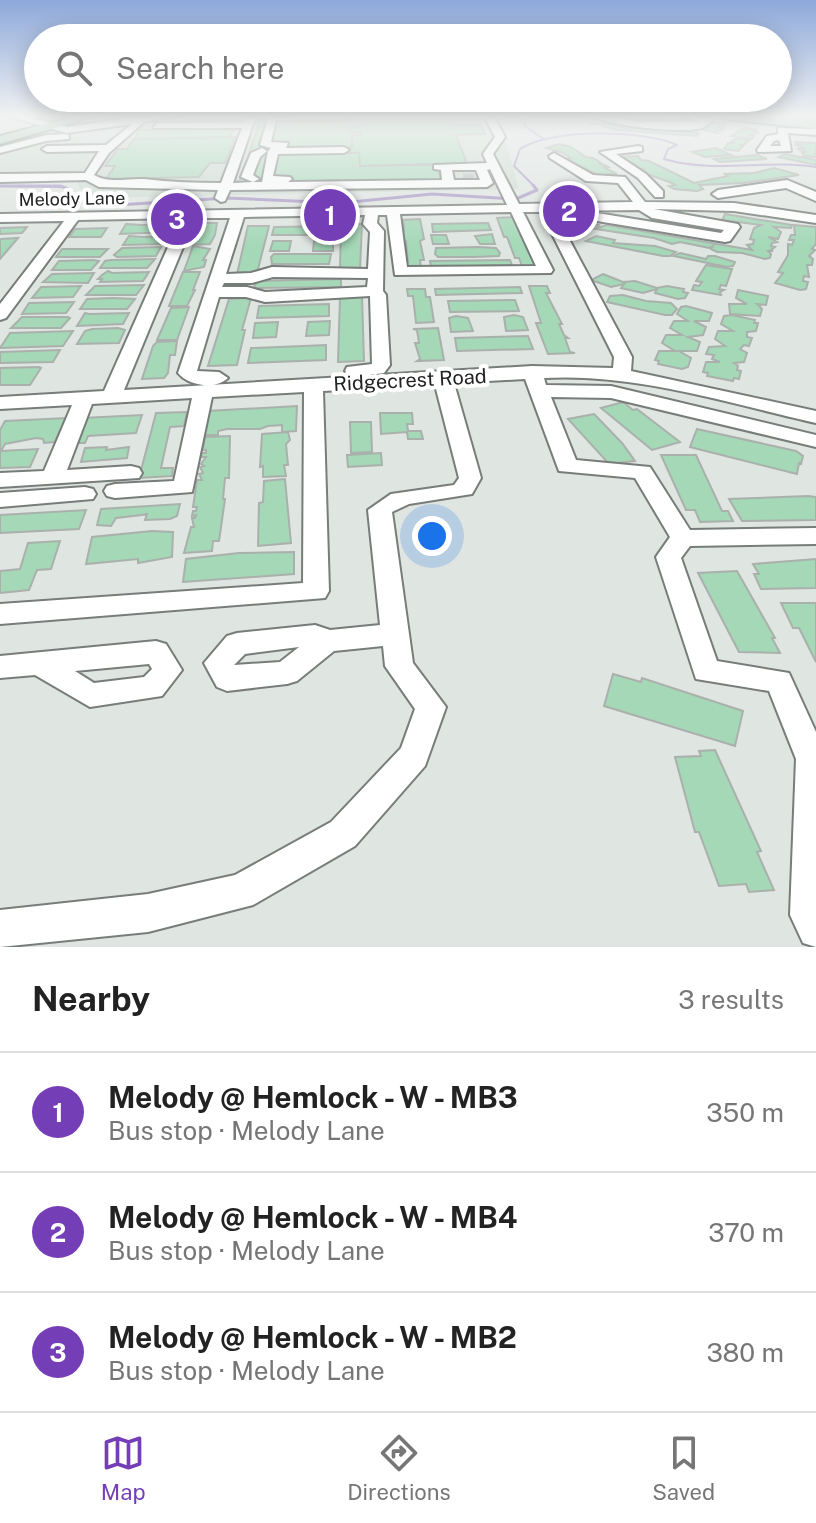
<!DOCTYPE html>
<html lang="en">
<head>
<meta charset="utf-8">
<style>
  :root { --surface:#fff; --page:#f2f2f2; --text:#222; --muted:#767676; --line:#e0e0e0; --accent:#743fb6 }
  body { margin:0; font-family:"Public Sans",sans-serif; background:var(--page); color:var(--text) }
  .you { position:absolute; left:432px; top:536px; width:28px; height:28px; margin:-20px; border:6px solid #fff; border-radius:50%; background:#1a73e8; box-shadow:0 0 0 12px #1a73e833 }
  .badge { display:grid; place-items:center; width:52px; height:52px; border-radius:50%; background:var(--accent); color:#fff; font-size:26px; font-weight:700 }
  .pin { position:absolute; translate:-50% -50%; border:4px solid #fff; box-shadow:0 2px 8px #0006 }
  .list { margin:0; padding:0; list-style:none }
  h2 { display:flex; justify-content:space-between; align-items:center; height:104px; margin:0; padding:0 32px; font-size:34px }
  h2 small { font-size:26px; font-weight:400; color:var(--muted) }
  .list li { display:grid; grid-template-columns:52px 1fr auto; gap:24px; align-items:center; box-sizing:border-box; height:120px; padding:0 32px; border-top:2px solid var(--line) }
  .list b { display:block; font-size:30px; white-space:nowrap }
  .list p { margin:0; font-size:26px; white-space:nowrap; color:var(--muted) }
  .list em { font-size:26px; font-style:normal; color:var(--muted) }
  .icon { flex:none; width:44px; height:44px; fill:none; stroke:currentColor; stroke-width:2; stroke-linecap:round; stroke-linejoin:round }
  .map { position:relative; flex:none; width:816px; height:947px; overflow:hidden }
  .search { position:absolute; background:var(--surface); box-shadow:0 4px 20px #0003; left:24px; right:24px; top:24px; height:88px; display:flex; align-items:center; gap:20px; box-sizing:border-box; padding:0 28px; border-radius:44px; color:var(--muted); font-size:30px }
  .sheet { height:464px; background:var(--surface) }
  nav { display:flex; justify-content:space-around; align-items:center; box-sizing:border-box; height:112px; border-top:2px solid var(--line); background:var(--surface); font-size:22px; color:var(--muted) }
  nav a { display:grid; justify-items:center; gap:4px }
  nav .on { color:var(--accent) }
  .map>svg:first-child { display:block }
  .built { fill:#cedbd2 }
  .lines { fill:none; stroke-linecap:round; stroke-linejoin:round }
  .stream-far1 { stroke:#a695c4; stroke-width:2 }
  .stream { stroke:#a695c4; stroke-width:3 }
  .building { fill:#a4d8b7; stroke:#aab0ac; stroke-width:2 }
  .minor-tunnel { stroke:#b9bebb; stroke-width:11; stroke-dasharray:11 5; stroke-linecap:butt }
  .minor-casing { stroke:#777d79; stroke-width:4 }
  .major-casing { stroke:#47755b; stroke-width:4 }
  .minor { fill:#fff; fill-rule:evenodd }
  .major { fill:#9dc7af; fill-rule:evenodd }
  .labels { text-anchor:middle; stroke-width:8; stroke-linejoin:round; paint-order:stroke }
  .far-street-label { font-size:18px; fill:#212322; stroke:#fff }
  .street-label { font-size:20px; fill:#212322; stroke:#fff }
</style>
</head>
<body>
<div class="map">
<svg width="816" height="947" viewBox="0 0 816 947">
  <rect width="100%" height="100%" fill="#dfe5e1"/>
  <path class="built" d="M109 115H498L519 189 93 198 81 191 76 179 0 181V142Z"/>
  <g class="lines">
    <path class="stream-far1" d="M531 115 525 120V126L545 140
      M0 186 64 187
      M535 187 514 166 520 149C551 128 644 130 677 145L668 149 664 159C715 174 765 159 816 167"/>
    <path class="stream" d="M0 186H60L69 189 70 198 102 206 227 198 341 203 432 194 516 199 537 190 533 185"/>
  </g>
  <path class="building" d="M262 115H344L343 120H359L360 125 349 128V132H362V135H352V147H348V153H359L360 166 437 164 441 180 239 183Z
    M359 115H450L454 125H481L485 134 456 135 467 164 360 166 359 153H348V147H352V135H362V132H349V128L360 125Z
    M603 115H628L679 121H686L681 119 686 117 698 119 691 124 654 121 651 125 625 122 647 120Z
    M592 119 621 127 699 133 697 136 616 130 604 126 606 124H589Z
    M712 122 726 123V125L719 126 725 127 718 128 723 129 721 131 715 130 718 133 703 130Z
    M745 128 758 130 753 131 757 133 749 135 754 136 752 139 731 136Z
    M234 129 229 137 135 139 139 130Z
    M235 137 225 163H210L199 177 106 179 115 166H105L118 149H127L134 139Z
    M738 138 749 140 744 145H739L743 146 738 151 724 149 728 143H733L732 141Z
    M794 142 816 143V157L804 156 802 153 805 152 798 149 803 148 796 145 800 144Z
    M559 144 571 147 586 157 593 158 601 163 598 164 605 165 608 167H603L617 174H609L612 177 594 176 591 174H596L566 159 571 158 561 152 546 148Z
    M716 148 731 155 705 157 692 152Z
    M785 154 816 160V165L779 157Z
    M757 155 767 159 720 162 714 159Z
    M638 156 641 160 649 161 694 183 728 176 725 174 754 173 774 168 799 175 744 183 699 185 703 189 697 191 674 189 669 186 675 185 672 183 639 171 643 169 634 168 630 165 634 164 620 157Z
    M725 214 792 225 791 228 774 227 781 232 778 239 768 237 777 242 772 243 771 246 775 247 771 250 773 251H768L771 254 770 258 765 259 742 253 717 252 711 249 713 246 709 248 680 242 672 244 654 238 570 225 580 220 599 225 597 228 607 225 752 250 747 245 753 244 754 240 750 239 754 228 761 225 722 220Z
    M516 217 514 218 521 228H518L521 236H525L523 237 532 259H535L538 265 522 266 519 258H515L507 237H504L497 218Z
    M420 219 424 239 420 241 424 260H420L421 268H405L404 262H408L406 241 403 239 404 230H401L404 228 403 220H400Z
    M202 223H217L215 235 210 244 194 245Z
    M488 223 491 230 433 232 432 224Z
    M126 224 142 225 175 224 171 232 120 234Z
    M341 224H362L360 269H340Z
    M794 225 816 227V244L812 249 815 250 809 256 813 259 812 265H807L809 277 804 276 803 281 808 282 806 289 800 290 775 283 783 273 778 272 788 255V244L792 245 794 240H789L791 235H795Z
    M248 226H269L257 273 237 274Z
    M334 226 333 235H272L274 227Z
    M27 227 22 233 0 234V228Z
    M107 228 101 237H69L75 229Z
    M492 234 495 244H480L475 236Z
    M431 235H446L449 244H433Z
    M129 236 144 237 167 236 162 244 123 245Z
    M596 236 615 240 613 243 655 246 676 252 670 256H663L586 241Z
    M18 238 0 259V239Z
    M333 240V251H313L314 241Z
    M273 241H291L289 251H270Z
    M193 246 210 249 203 260H206L204 267 184 271Z
    M161 247 156 256 117 257 114 255 122 248Z
    M478 247 496 248 500 253 499 256 474 257H438L435 254 436 248Z
    M62 249H108L100 257H56Z
    M680 253 706 259 708 256H715L735 262 733 266 727 267 674 256Z
    M274 254H331L329 264H272L271 257Z
    M155 259 147 268H100L105 261 111 260Z
    M510 260 512 265 431 267 430 261Z
    M59 261 93 260 99 261 91 270H52Z
    M706 265 732 269 726 286 721 285 719 289 724 290 720 292 721 295 692 290 694 285 699 286 702 282 696 281Z
    M108 271 112 273 149 272 143 281 100 282 102 279H98L102 275Z
    M183 272H200L193 290H195L187 306H169Z
    M94 273 88 283 43 282 52 274Z
    M603 274 623 282 635 281 657 288 667 286 684 289 683 292 688 293 685 298 678 299 655 293 657 289 643 293 621 288 624 284 611 287 591 280Z
    M341 279V287L253 288 258 281Z
    M144 285 136 295H86L95 286Z
    M81 286 73 297 32 298 41 287Z
    M529 286H547L550 293H546L562 324H559L564 335 568 338H565L570 352 575 353 548 354 536 323H541Z
    M520 287 522 293 436 295 435 289Z
    M407 289H425L426 297H430L434 322 416 323 413 296H408Z
    M738 290 768 296 766 305 757 304 762 309 760 316 730 314 729 304H747L736 298Z
    M623 295 646 301 671 303 677 309 672 315H665L607 302 610 296Z
    M362 296 364 361 338 362 340 297Z
    M113 298 135 299 127 309H80L87 299Z
    M251 298 242 330H245L237 365 208 366 229 299Z
    M515 300 519 311 450 312 448 301Z
    M74 302 66 313 22 314 29 303Z
    M329 304V316L257 318 259 306Z
    M686 306 712 313 709 321H694L706 327 703 335 688 337 700 342 697 351H679L691 358 688 367 682 369 658 364 659 361 655 360 659 351H675L662 343 666 335H682L670 328 674 321H688L677 314 681 307Z
    M189 307 177 340H157L171 308Z
    M85 313 89 314 129 313 123 324 77 326Z
    M514 315 523 317 528 330 506 331 504 317Z
    M732 315 755 320 754 323H758L756 331 747 332V337L752 338 749 346 744 345 740 349 747 353 744 362 734 363 738 366 737 370 741 371 739 379 734 378 733 381 707 376 708 373 703 372 706 362H720L712 359 714 355 706 354 709 347 725 346 715 339 718 331H733L721 324 724 316Z
    M456 316 468 318 473 331 451 332 449 318Z
    M22 317H68L70 318 61 328H11Z
    M330 321 329 335 306 336 308 322Z
    M278 322 276 337 253 338 255 323Z
    M438 328 444 360 417 361 420 359 415 343H419L417 330 413 329Z
    M92 329 118 328 125 330 119 343 77 344 85 331Z
    M73 331 63 346 0 348 10 333Z
    M528 336 533 349 457 351 455 338Z
    M177 341 175 355H170L168 373 164 378 142 379 153 346 157 342Z
    M326 345V360L248 363 251 348Z
    M60 350 53 362 0 363V352Z
    M0 368 39 367 41 368 30 385H0Z
    M623 402 633 410 637 409 680 442 652 450 601 408Z
    M297 406 296 431 282 432V425L268 426 260 429H227L218 431V435H203L207 411Z
    M187 412 184 426 170 427 161 468H173L172 476 139 478 156 413Z
    M380 413H412L413 424H407L408 431H421L423 439H408L407 432 381 434Z
    M594 414 622 443 635 461 609 464 568 419Z
    M142 415 136 433 88 436 85 443H72L82 418Z
    M66 418 55 442 44 443 43 439 36 438 5 444 1 451 38 449 30 467 0 468V430L5 421Z
    M350 422H371L372 452 351 453Z
    M697 429 796 451 803 456 801 464 799 463 797 474 690 447Z
    M288 432 290 440 286 444 288 465H284L286 476 263 477V466L260 467 262 434Z
    M230 436 229 478H225L223 499H225L219 541H213L212 551 184 553 191 527H194L192 518H195L196 515 192 516 193 511H196L197 507H193L197 480H202L199 474 203 473 200 467 204 466 201 464 206 457H201L202 453H206V450H203L205 437Z
    M107 447 106 450 129 447 127 458 81 462 85 448Z
    M381 453 382 465 348 467 347 455Z
    M661 455H696L722 511H728L733 521 700 522 695 510H686Z
    M285 479 291 543 258 546 259 503 263 502 264 481Z
    M808 496 816 497V520L742 521 729 499Z
    M180 504 177 516 170 519 145 520 147 514 142 515 116 518 111 526 97 525 101 509Z
    M86 510 79 529 0 533V515Z
    M152 531 173 532 172 557 138 563V559L86 564 92 537Z
    M60 541 51 569 37 570 29 590 0 593V571L20 569 28 543Z
    M294 552V574L183 582 186 559 239 553Z
    M816 559V588L761 589 754 574H759L753 564Z
    M737 571 775 638H772L780 653 739 652 698 573Z
    M781 603H816V662L799 628H793Z
    M613 674 641 682 642 678 743 711 735 746 604 706Z
    M715 750 761 851 757 852 774 890 749 892 746 884 719 886 699 832H695L675 757 701 756 699 751Z"/>
  <g class="lines">
    <path class="minor-tunnel" d="M463 179H480"/>
    <g class="minor-casing">
      <path id="minor" d="M4 115H19L67 127 137 117 139 115H181L144 122 109 153 94 175C109 184 128 178 144 179 170 182 195 183 221 183L242 128H153L157 123 244 122 248 115H256L233 183 253 182 241 177 251 153 262 148 267 151 260 157 253 175 259 179 253 182H262L268 151 271 148 260 145 269 115H351L347 119 276 120 271 142 288 143 286 148 344 147 349 150 344 153 278 154 273 176 290 177 292 179 288 182 442 180 441 170 434 169V165L487 163 483 154 495 137 484 115H493L505 137 493 154 519 204 633 202 618 183 586 181 550 158 549 156 554 153 593 175 625 177 645 202 734 203 816 215V223L734 211 654 209 738 224 740 227 730 241 725 242 597 221 590 217 597 213 721 233 724 230 652 218 639 210 554 211 632 357 631 371 816 411V423C727 403 636 373 544 378L546 385 611 386 816 435V447L611 398 551 397 576 460 650 467 690 530 816 528V544L690 546 681 558 717 661 789 673 816 732V947L803 943 790 915 796 759 769 691 696 679 656 557 670 537 635 478 559 471 525 379 454 383 481 478 472 494 409 504 392 512 413 663 446 707 425 766 355 846 253 905 148 932 0 947V910L148 894 235 875 331 822 401 748 415 709 385 666 383 646 334 651 297 681 287 684 227 691 217 687 204 663 227 636 237 633 315 625 330 630 380 625 368 510 391 494 454 485 459 478 435 385 323 391 329 591 325 598 0 624V604L303 583 304 392 212 397 192 492 115 498 107 496 104 491 107 486 115 484 174 481 192 398 92 404 67 470 131 466 139 468 142 473 139 478 0 487V473L44 471 72 405 0 409V397L104 391 181 218 78 220 6 318 0 320V304L64 221 0 222V214L507 205 490 169 487 170 493 183 487 187 230 190 225 201 221 202 215 198 218 190 99 187 86 180 0 182V174L85 173 99 151 47 152 42 149 47 146 106 145 132 124 67 133ZM452 170H476L480 180H454ZM511 212 536 266 407 267 400 214ZM523 212H541L614 357 613 368 532 366 124 390 195 218H230L178 373C189 386 215 390 228 378L219 372 197 371 219 297H246L265 302 370 296 372 364 347 367 345 371 354 377 384 373 390 365 386 295 383 291 384 231 377 223 378 215H387L395 275 551 273 553 270ZM365 215 363 224 370 232 368 269 272 267 251 273 226 274 244 217ZM273 277 368 278 367 287 265 292 247 287H222L224 283H252ZM299 647 280 662 234 665 245 654Z
        M592 115 641 122 699 121 676 115H693L712 120C709 123 706 127 702 128 686 134 605 126 592 115Z
        M778 128 816 129V135L788 133 791 151 758 152 757 150 767 136 778 134ZM779 140 781 146H770L774 141Z
        M65 134 69 135V139L46 141 0 153V147L46 135Z
        M638 146 642 147V151L616 154 646 174 663 191V197H655L638 178 600 152Z
        M787 180 816 192V201L786 188 718 198 712 194 718 190Z
        M85 487 93 489 96 494 93 499 0 507V493Z
        M156 641 166 644 182 670 162 696 90 707 35 675 0 678V656ZM149 664 152 669 144 677 94 683 75 671Z"/>
    </g>
    <g class="major-casing">
      <path id="major" d="M80 115H98L0 144V136Z
        M719 115H755L816 121V129L725 119Z"/>
    </g>
    <use href="#minor" class="minor"/>
    <use href="#major" class="major"/>
  </g>
  <linearGradient id="sky" x2="0" y2="1"><stop stop-color="#8da8da"/><stop offset="0.47" stop-color="#f1f3f2"/><stop offset="1" stop-color="#f1f3f2" stop-opacity="0"/></linearGradient>
  <rect width="816" height="247" fill="url(#sky)"/>
  <g class="labels">
    <g class="far-street-label">
      <text transform="translate(72 199) rotate(-1)" y="6">Melody Lane</text>
    </g>
    <g class="street-label">
      <text transform="translate(410 380) rotate(-3)" y="7">Ridgecrest Road</text>
    </g>
  </g>
</svg>
<div class="you"></div>
<div class="pin badge" style="left:330px;top:215px">1</div>
<div class="pin badge" style="left:569px;top:211px">2</div>
<div class="pin badge" style="left:177px;top:219px">3</div>
<div class="search"><svg class="icon" aria-label="search" viewBox="0 0 24 24"><circle cx="10" cy="10" r="6"/><path d="M15 15l6 6"/></svg>Search here</div>
</div>
<section class="sheet">
<h2>Nearby<small>3 results</small></h2>
<ul class="list">
<li><span class="badge">1</span><div><b>Melody @ Hemlock - W - MB3</b><p>Bus stop · Melody Lane</p></div><em>350 m</em></li>
<li><span class="badge">2</span><div><b>Melody @ Hemlock - W - MB4</b><p>Bus stop · Melody Lane</p></div><em>370 m</em></li>
<li><span class="badge">3</span><div><b>Melody @ Hemlock - W - MB2</b><p>Bus stop · Melody Lane</p></div><em>380 m</em></li>
</ul>
</section>
<nav>
<a class="on"><svg class="icon" aria-label="map" viewBox="0 0 24 24"><path d="M3 6l6-2 6 2 6-2v14l-6 2-6-2-6 2zM9 4v14M15 6v14"/></svg>Map</a>
<a><svg class="icon" aria-label="directions" viewBox="0 0 24 24"><path d="M12 3l9 9-9 9-9-9zM9 14v-3h6M13 9l2 2-2 2"/></svg>Directions</a>
<a><svg class="icon" aria-label="saved" viewBox="0 0 24 24"><path d="M7 4h10v16l-5-4-5 4z"/></svg>Saved</a>
</nav>
</body>
</html>
